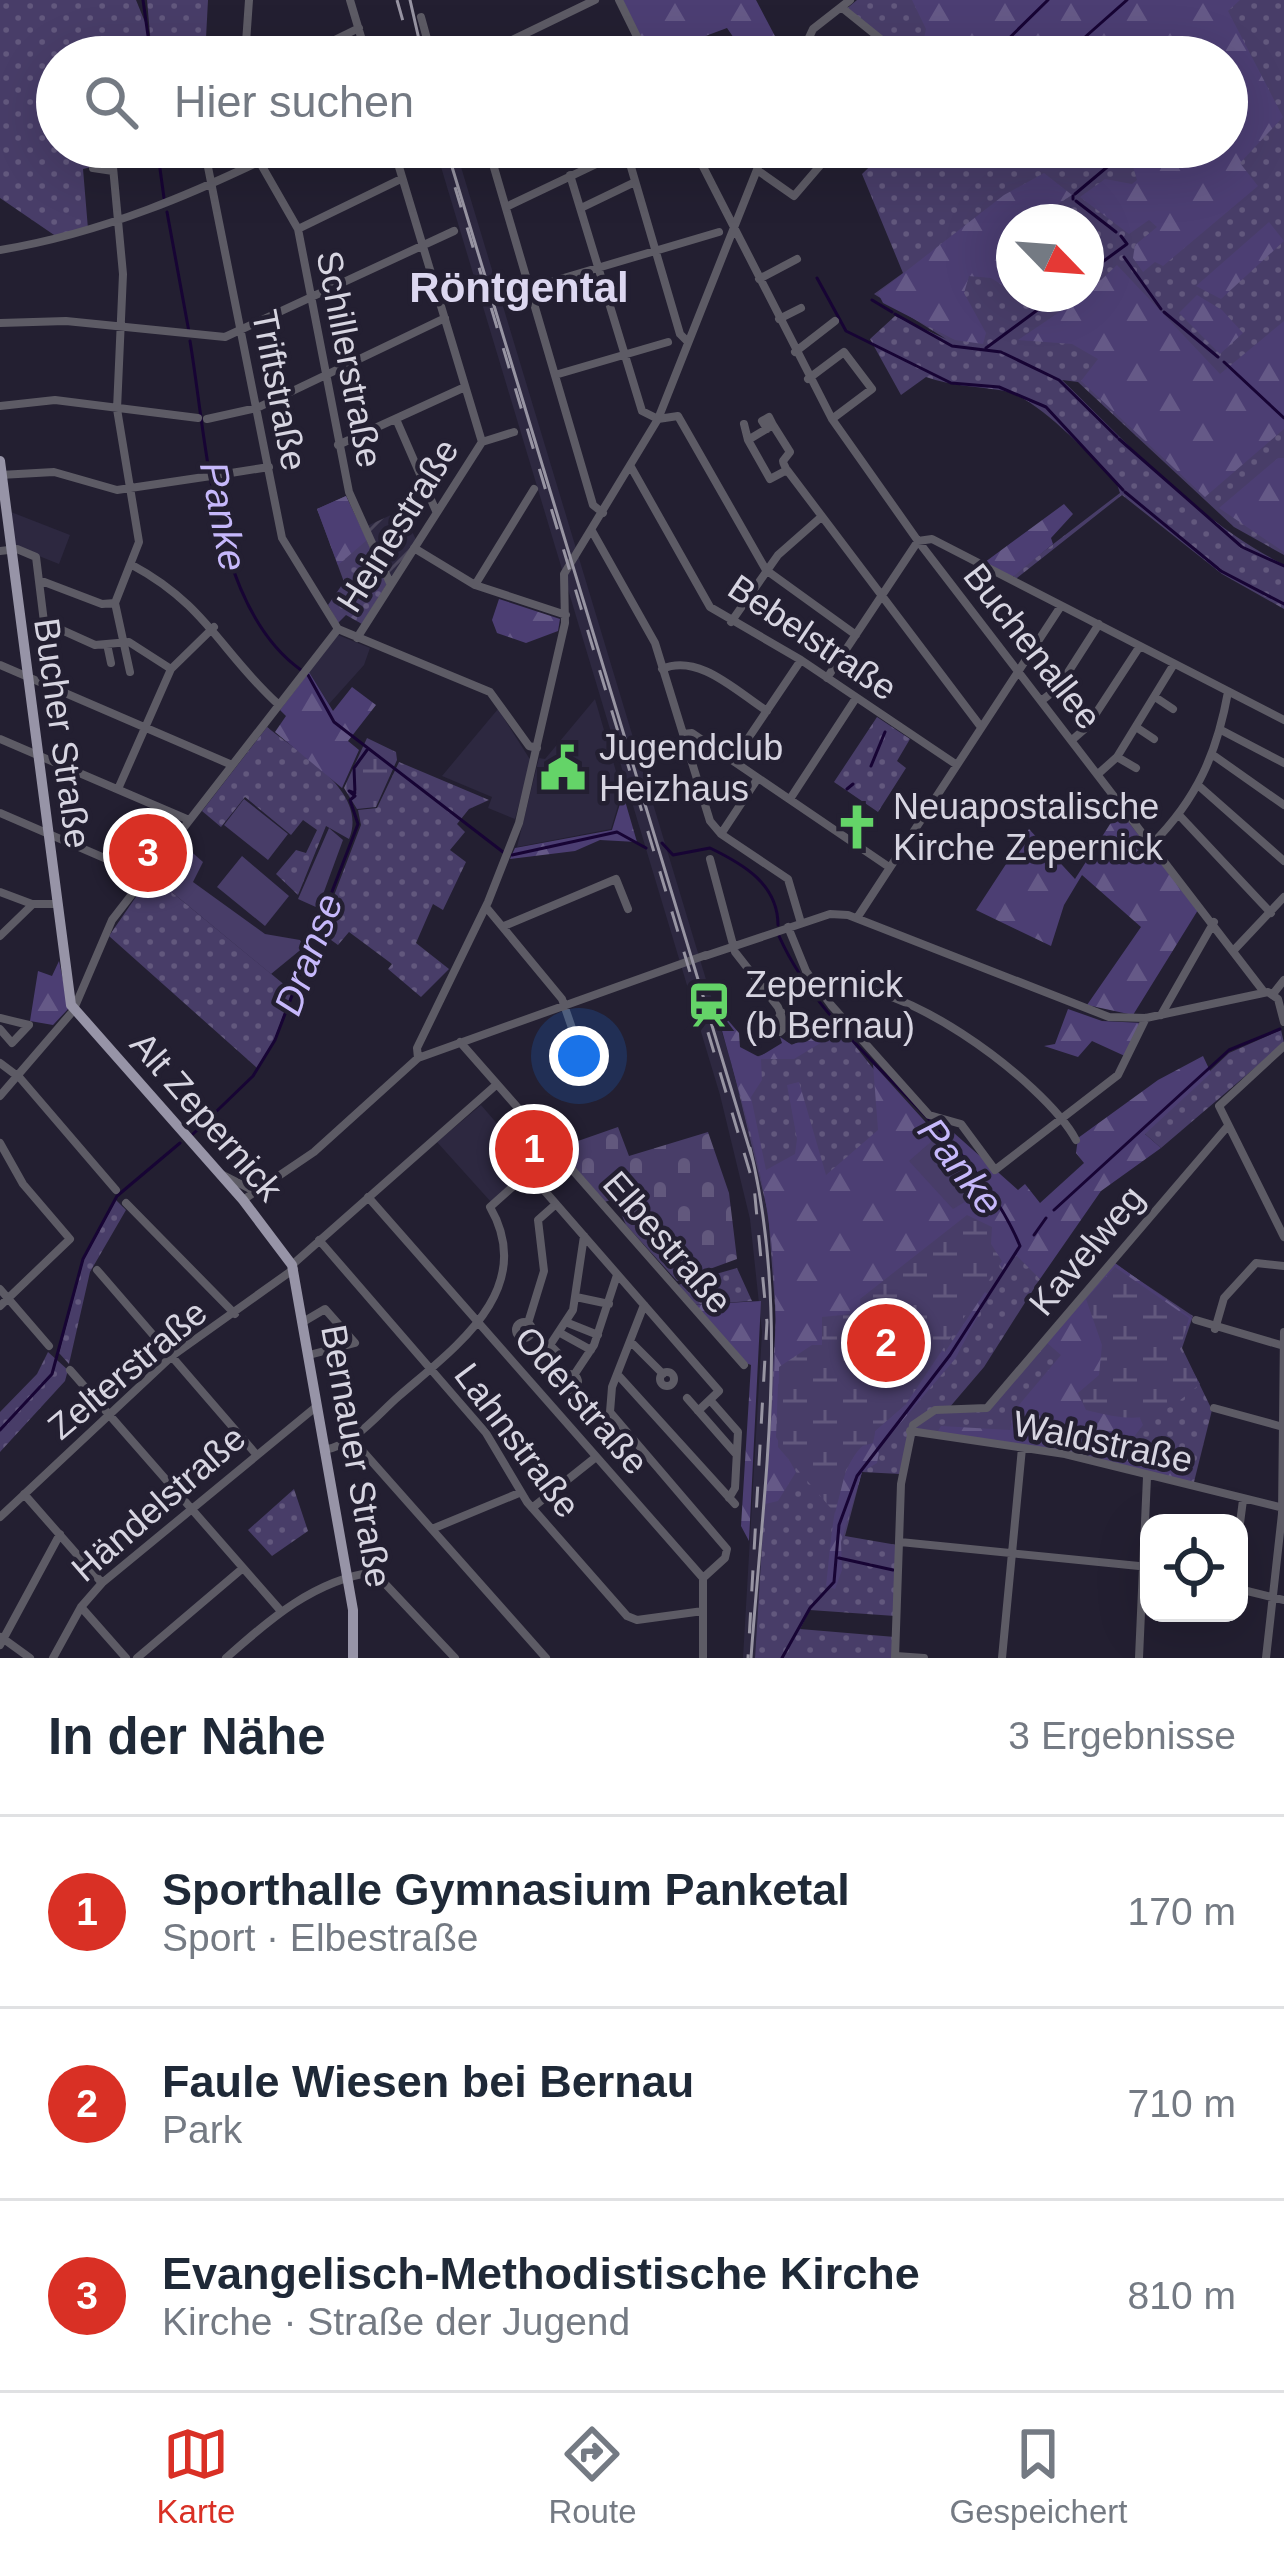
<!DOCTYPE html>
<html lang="de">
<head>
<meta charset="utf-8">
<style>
  :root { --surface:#fff; --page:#f6f6f7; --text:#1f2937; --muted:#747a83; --line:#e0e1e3; --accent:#d93025 }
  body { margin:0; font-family:Helvetica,sans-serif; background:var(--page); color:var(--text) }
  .controls { position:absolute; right:36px; bottom:36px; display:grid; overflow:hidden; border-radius:24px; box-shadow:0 12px 48px #0002 }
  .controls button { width:108px; height:108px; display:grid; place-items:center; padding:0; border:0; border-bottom:3px solid var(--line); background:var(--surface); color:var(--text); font:60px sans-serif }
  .compass { position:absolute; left:996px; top:204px; width:108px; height:108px; border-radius:50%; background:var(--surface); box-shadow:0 12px 48px #0002; rotate:115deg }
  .you { position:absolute; left:579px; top:1056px; width:42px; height:42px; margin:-30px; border:9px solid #fff; border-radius:50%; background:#1a73e8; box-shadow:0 0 0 18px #1a73e833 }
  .badge { display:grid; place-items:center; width:78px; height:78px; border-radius:50%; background:var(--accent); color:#fff; font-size:39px; font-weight:700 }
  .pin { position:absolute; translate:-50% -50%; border:6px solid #fff; box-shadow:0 3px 12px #0006 }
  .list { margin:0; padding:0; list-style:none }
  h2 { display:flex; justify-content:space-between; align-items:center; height:156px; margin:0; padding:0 48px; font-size:51px }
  h2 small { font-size:39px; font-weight:400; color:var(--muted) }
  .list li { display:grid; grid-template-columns:78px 1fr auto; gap:36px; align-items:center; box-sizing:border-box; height:192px; padding:0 48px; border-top:3px solid var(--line) }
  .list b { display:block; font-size:45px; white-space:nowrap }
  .list p { margin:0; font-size:39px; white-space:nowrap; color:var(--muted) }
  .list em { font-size:39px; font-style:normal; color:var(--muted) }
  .icon { flex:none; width:66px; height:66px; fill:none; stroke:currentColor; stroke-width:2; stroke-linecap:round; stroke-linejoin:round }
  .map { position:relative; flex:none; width:1284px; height:1658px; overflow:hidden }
  .search { position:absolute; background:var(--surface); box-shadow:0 12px 48px #0002; left:36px; right:36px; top:36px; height:132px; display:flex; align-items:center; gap:30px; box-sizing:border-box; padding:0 42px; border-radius:66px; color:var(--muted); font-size:45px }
  .sheet { height:732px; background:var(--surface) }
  nav { display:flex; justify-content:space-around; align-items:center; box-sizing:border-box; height:168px; border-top:3px solid var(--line); background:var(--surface); font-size:33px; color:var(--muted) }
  nav a { display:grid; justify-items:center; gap:6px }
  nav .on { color:var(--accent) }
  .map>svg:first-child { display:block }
  .built { fill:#2d2840 }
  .industrial { fill:url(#industrial-furrows) }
  .green { fill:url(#green-dots); fill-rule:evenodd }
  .forest { fill:url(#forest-firs); fill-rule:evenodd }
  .wetland { fill:url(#wetland-marsh) }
  .cemetery { fill:url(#cemetery-stones) }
  .pitch { fill:#483d68 }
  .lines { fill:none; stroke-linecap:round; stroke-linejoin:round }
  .stream { stroke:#170434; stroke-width:3 }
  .minor { stroke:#5d5b65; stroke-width:8 }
  .major { stroke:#9794a7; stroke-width:10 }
  .tram { stroke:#9895a3; stroke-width:3 }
  .rail { stroke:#9895a3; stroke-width:3; stroke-dasharray:21 21; stroke-linecap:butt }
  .labels { text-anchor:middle; stroke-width:9; stroke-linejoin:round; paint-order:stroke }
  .street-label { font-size:36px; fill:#d7d5e1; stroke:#231f31 }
  .poi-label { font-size:36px; fill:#d7d5e1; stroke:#231f31; text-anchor:start }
  .water-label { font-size:39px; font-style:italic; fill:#c6b8fb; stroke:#231f31 }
  .quarter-label { font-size:42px; font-weight:bold; fill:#dcd7f0; stroke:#231f31 }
</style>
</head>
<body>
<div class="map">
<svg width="1284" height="1658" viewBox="0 0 1284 1658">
  <defs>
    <pattern id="industrial-furrows" width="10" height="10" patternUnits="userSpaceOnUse" patternTransform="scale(3)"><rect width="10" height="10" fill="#2d2840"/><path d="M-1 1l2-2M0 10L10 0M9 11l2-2" fill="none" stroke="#4b465b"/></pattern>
    <pattern id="green-dots" width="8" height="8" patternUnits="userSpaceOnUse" patternTransform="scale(3)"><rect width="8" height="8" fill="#483d68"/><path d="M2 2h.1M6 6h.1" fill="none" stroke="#62587d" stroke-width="1.8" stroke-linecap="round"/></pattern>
    <pattern id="forest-firs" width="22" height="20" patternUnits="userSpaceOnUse" patternTransform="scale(3)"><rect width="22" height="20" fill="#4c3e73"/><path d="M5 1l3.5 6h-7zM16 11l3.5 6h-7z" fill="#655987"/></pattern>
    <pattern id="wetland-marsh" width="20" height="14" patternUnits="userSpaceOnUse" patternTransform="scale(3)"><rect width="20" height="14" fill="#483d68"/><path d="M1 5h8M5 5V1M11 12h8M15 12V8" fill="none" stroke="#62587d"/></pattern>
    <pattern id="cemetery-stones" width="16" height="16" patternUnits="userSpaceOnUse" patternTransform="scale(3)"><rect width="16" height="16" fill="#483d68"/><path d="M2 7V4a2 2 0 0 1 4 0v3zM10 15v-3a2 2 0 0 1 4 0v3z" fill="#62587d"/></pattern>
  </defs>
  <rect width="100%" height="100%" fill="#231f31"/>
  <path class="built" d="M435 147H455L733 1069 768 1214 774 1363 755 1658H743L762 1332 750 1219 720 1095Z
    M11 512 70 535 59 564 14 546Z
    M338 635 370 648 364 665 329 704 309 672Z
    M595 699 622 792 611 829 517 847 539 758 545 759Z
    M498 709 531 761 515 819 488 808 492 797 442 776Z
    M481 1105 506 1134 523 1120 548 1149 491 1202 437 1142Z"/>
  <path class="industrial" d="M402 510 416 540 390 579 367 526Z"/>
  <path class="green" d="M0 0H136L147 27V57H57V147H157V152L83 169 88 229 60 239 0 198Z
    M147 0H208L205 57H152Z
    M857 0H1284V555L1234 527 1078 382 1062 380C1131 447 1198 521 1284 565V609L1222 574 1122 495 1013 581 1014 574 1120 493 1116 481C1088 455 1036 394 999 390 973 386 952 386 926 377L901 395 870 339 895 316 946 339 874 294 903 273 862 174 890 147H1227V57H902L845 10ZM1014 222H1086V294H1014Z
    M346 496 387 584 362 624 346 615 338 623 328 605 344 582 317 509Z
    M877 717 910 739 897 761 906 768 878 812 834 782Z
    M267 727C299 754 369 791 349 839L326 826 298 895 276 874 296 850 306 853 317 830 303 820 291 835 245 797 221 827 202 811Z
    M399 762 489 800 469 809 457 824 465 832 450 850 466 862 443 910 433 904 416 943 449 969 421 997 388 969 392 964 349 932 338 945 320 932 361 825 358 810 377 808Z
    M151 875 292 991 273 1043 257 1068 109 936Z
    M841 1028 1040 1279 984 1367 949 1408 987 1409 1115 1264 1193 1316 1182 1348 1212 1410 1193 1486 1109 1463 910 1428 900 1474 862 1472 845 1536 897 1545 895 1616 810 1610 800 1629 895 1637 893 1658H755L776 1319 768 1213 732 1065Z
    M1281 1030 1284 1043 1161 1148 1144 1133 1229 1053Z
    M116 1200 126 1210 90 1272 69 1364 59 1353 84 1259Z
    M737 1268 752 1301 691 1305 674 1286Z
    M48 1352 68 1370 65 1381 0 1452V1431L8 1422 0 1428V1412L37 1374Z
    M294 1489 308 1531 272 1556 248 1530Z"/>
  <path class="forest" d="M621 0H756L786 57H747L727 28 649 57Z
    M912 0H1240L1228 11 1283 117 1240 163 1258 186 1163 266 1155 262 1143 272 1133 258 1135 245 1157 227 1149 220 1129 234 1080 197 1105 179 1132 184 1137 180 1127 147H1227V57H920L926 29Z
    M1044 173 1072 195 1050 209 1058 222H1014L1010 290 991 278 969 276 964 293 986 333 983 344 955 340 883 303 878 293 1004 195Z
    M1269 222 1284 241 1221 299 1196 286Z
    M1117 265 1220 374 1284 321V429L1205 497 1081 381 1098 359 1072 344 1018 340 1086 294Z
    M1197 295 1222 310 1243 333 1220 354 1179 313Z
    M1278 458H1284V552L1219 508Z
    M346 496 367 540 338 565 317 509Z
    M1064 504 1073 514 1051 538 1053 544 1010 579 981 565Z
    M499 599 560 619 558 631 526 643 497 633 492 620Z
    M309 672 333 711 352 687 376 705 348 741 359 750 342 788 275 732 286 716 280 710Z
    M623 794 637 842 600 840 575 851 510 859 515 848 612 830Z
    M1119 810 1198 910 1133 1015 1087 1005 1141 927 1082 875 1064 905 1051 946 976 910 1029 829 1075 879Z
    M59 961 69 1008 53 1025 30 1021 38 971 52 976Z
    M1068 1009 1102 1021 1143 1023 1127 1057 1092 1041 1078 1057 1044 1046 1055 1044Z
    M726 1018 739 1033 740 1047 759 1057 782 1043 780 1037 792 1045 837 1025 842 1030 794 1059H761L762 1080 751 1097 766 1170 795 1154 797 1139 787 1085 799 1082 826 1175 878 1130 873 1064 930 1127 945 1125 1018 1190 1025 1184 1040 1203 1084 1163 1076 1153 1078 1138 1158 1080 1203 1056 1211 1073 1145 1134 1161 1148 1101 1191 1040 1279 1016 1255 1004 1272 988 1245 921 1336 945 1352 985 1292 989 1295 955 1359 880 1447 877 1463 862 1472 841 1542 842 1570 835 1589 826 1586C831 1548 833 1454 874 1439L875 1431 906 1404 835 1363 778 1384 776 1437 796 1472 778 1501 765 1504C772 1409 783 1312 768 1217 759 1154 738 1089 721 1027ZM931 1142 975 1195 953 1208 910 1161Z
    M1115 1263 1192 1318 1140 1418 1143 1425 1130 1442 1134 1454 1173 1455 1178 1473 1190 1478 1192 1486 1109 1464 937 1433 941 1426 1010 1430 1013 1412 1061 1355 1046 1342Z
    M761 1301 749 1541 741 1526 751 1365 738 1360 691 1305Z"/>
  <path class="wetland" d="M367 738 396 752 397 760 376 807 357 809 344 788Z
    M967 1215 992 1227 991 1244 1002 1261 906 1404 875 1431 873 1443 859 1447 846 1470 835 1513 778 1447 779 1367 812 1345H822V1317L862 1313 860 1299Z
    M1115 1267 1189 1318 1180 1349 1200 1384C1157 1421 1141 1424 1086 1410L1078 1393 1099 1375 1102 1345 1086 1299Z"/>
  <path class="cemetery" d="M618 1127 629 1156 708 1132 729 1193 737 1259 677 1281 626 1225 615 1199 604 1202 558 1148Z"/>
  <path class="pitch" d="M244 799 288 834 268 860 224 825Z
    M329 828 343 840 318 908 298 899Z
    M178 840 203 862 193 882 265 934 300 940 304 947 271 974 151 875Z
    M242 856 289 896 265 926 217 887Z
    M932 1141 976 1195 953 1209 909 1161Z"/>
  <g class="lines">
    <path class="stream" d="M143 0 151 57
      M990 57 1048 0
      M1100 57 1084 38 1127 0
      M157 147 164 198
      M1075 194 1131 147
      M1073 199V196
      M1076 201 1116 232
      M167 212 189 332
      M1124 257 1161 309
      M1086 274 1127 244 1121 236
      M817 278 846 331 951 383 999 387 1046 407 1123 490
      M872 300 892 312
      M1164 312 1218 357
      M895 314 952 346 1001 352 1059 380 1117 437
      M190 341C207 442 213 608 301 670
      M986 348 1059 294
      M1224 362 1284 418
      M1119 439 1242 547 1284 566
      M1125 492 1221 571 1284 604
      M308 675 334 722 503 852
      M871 766 885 732
      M847 789 853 784
      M662 843 673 855 710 848C743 864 778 884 778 925
      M512 855 617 832 646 848
      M779 936C831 1053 971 1127 1020 1246L950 1355 857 1476 839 1525 834 1582 810 1608 782 1658
      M193 1134 253 1076 275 1040 358 824 350 800 355 796 349 791 355 793 354 768 367 750
      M1054 1210 1229 1050 1280 1029
      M1034 1235 1046 1218
      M0 1430 52 1374 83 1259 117 1196 180 1143
      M839 1558 893 1570"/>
    <path class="minor" d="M350 0 367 57
      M619 0 647 57
      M841 7 903 57
      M421 17 432 57
      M245 57 249 0
      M300 57 359 28
      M477 57 595 0
      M800 57 813 29 850 0
      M204 147 282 538 338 629 490 692 529 746 537 748
      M251 147 298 229 349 492 390 583
      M488 147 593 505 603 513
      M693 147 832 419 918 541 1264 992
      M626 150 680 334 687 341
      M113 167 123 274 117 409 139 542 115 603 130 672
      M93 168 113 171
      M757 170 794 196 836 147
      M570 175 642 411 658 419
      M506 207 632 147
      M581 208 635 182
      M298 229 401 179
      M0 250C103 233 196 193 289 147
      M759 279 797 259
      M530 288 719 232
      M779 319 801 308
      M0 323 66 321 225 337 454 231
      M795 352 835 321
      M555 375 668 342
      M808 379 844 352 872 389 832 419
      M0 406 55 400 198 418
      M207 419 257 408 445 318
      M396 419 436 511
      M658 419 678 416 766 570 856 635
      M744 424 748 440
      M767 429 762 421 769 417 773 425
      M482 442 514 432
      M338 445 465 387
      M631 467 710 607 801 660 957 765
      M787 470 981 727
      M787 472C787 468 783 465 783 461L790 452 773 425 748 440 770 479 787 470
      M0 475 54 472 117 490 211 476
      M218 475 269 467
      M592 531 655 643 710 821 721 834 788 879 801 923
      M414 548 475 585 566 615
      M0 551 17 549 36 557 44 622 95 645 129 642 171 669
      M132 565C207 605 222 654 279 705
      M39 580 102 604 115 603
      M475 585 534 489
      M731 622 778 555 820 518
      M357 638 482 442 393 147
      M107 644 111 663
      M0 665 232 765
      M662 669C699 653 737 692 767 711
      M827 678 918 541 932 539 1284 720
      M1155 697 1173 709
      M1041 701 1058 688 1099 624
      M1136 727 1154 739
      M1221 730 1284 763
      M683 734 692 733 889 867
      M0 739 189 820
      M1072 740 1087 727 1140 646
      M1213 755 1284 805
      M1117 757 1136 768
      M733 761 801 660
      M1098 774 1117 757 1174 664
      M1199 786 1284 861
      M118 789 171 669 214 627
      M790 799 856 698
      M0 813 146 876
      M1179 815 1271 913
      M721 834 758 778
      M1152 844C1197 799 1217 753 1228 692
      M710 859 735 952 778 1007C781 1014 783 1020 785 1027L780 1032 775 1028 781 1012
      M0 892 32 904
      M486 907 562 999 573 1031
      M857 918 1061 606
      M504 926 616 879 628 909
      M788 927 806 971 831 1005 929 1115 961 1124 995 1170 1118 1075 1146 1018
      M0 936 33 904H56
      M1235 949 1284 897
      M705 956 830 914 848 915 1109 1017 1146 1018 1268 992 1278 999 1284 1022
      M821 991C887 963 1046 1083 1076 1140
      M1273 994 1284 980
      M1161 1015 1214 922
      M0 1018 29 1025 12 1043 0 1029
      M460 1042 744 1365
      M1284 1046 1219 1106 1284 1237
      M418 1058 417 1048 488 902 519 823 565 623 564 574 658 419 766 147
      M0 1063 20 1078 116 1190
      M0 1096 73 1011 112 920 338 629
      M0 1143 23 1184 70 1239 0 1306
      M529 1173 719 1391 698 1411
      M221 1174 256 1192
      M368 1197 703 1578V1658
      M243 1200 314 1152 418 1058 706 955
      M126 1203 235 1314
      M319 1240 486 1433 527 1502 627 1616 637 1620 703 1611
      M292 1265 496 1085
      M97 1270 255 1453
      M0 1289 49 1346
      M576 1297 609 1304
      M644 1305 612 1387 610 1412 727 1549 725 1558 703 1578
      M1196 1320 1284 1346
      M303 1322 325 1309 355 1343 309 1355
      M516 1330a8 8 0 1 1 16 0a8 8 0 1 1-16 0Z
      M528 1323 544 1271 538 1220 556 1204
      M568 1323 598 1335
      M1215 1329 1224 1298 1256 1263 1284 1266
      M562 1334 591 1350
      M633 1344 663 1374
      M558 1353 550 1345 573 1310 584 1236
      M70 1370 280 1610
      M660 1379a7 7 0 1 1 14 0a7 7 0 1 1-14 0Z
      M562 1382a8 8 0 1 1 16 0a8 8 0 1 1-16 0Z
      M574 1375 594 1345 617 1275
      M618 1375 735 1504
      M687 1398 736 1454
      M710 1400 738 1432 735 1488 729 1498
      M1214 1408 1283 1427
      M910 1431 1065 1454 1284 1508
      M351 1438 546 1658
      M324 1450C354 1445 377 1415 399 1396 454 1348 538 1290 490 1207L553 1151
      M24 1494 102 1583
      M532 1508 596 1457
      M0 1517 172 1356 294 1269
      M432 1529 519 1493
      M1239 1531 1243 1500
      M900 1542 1149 1567
      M1239 1589 1284 1600
      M81 1607 126 1658
      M1 1637 30 1658
      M0 1645 60 1534
      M896 1656 924 1658
      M53 1658 81 1607 102 1583 317 1406
      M137 1658 243 1568
      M226 1658C269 1620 314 1580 374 1572L455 1658
      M895 1658 901 1484 913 1425 935 1410 987 1408 1227 1127
      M1002 1658 1022 1448
      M1139 1658 1147 1477
      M1266 1658 1282 1514 1284 1332"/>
    <path class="major" d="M0 461 71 1005 243 1200 292 1265 353 1610V1658"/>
    <path class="tram" d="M410 0 423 57
      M446 147 753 1161
      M750 1148C791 1315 763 1489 751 1658"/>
    <path class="rail" d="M397 0 413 57
      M443 147 754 1186 767 1322 748 1658"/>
  </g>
  <defs>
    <g id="civic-bare" transform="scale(3.6)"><path d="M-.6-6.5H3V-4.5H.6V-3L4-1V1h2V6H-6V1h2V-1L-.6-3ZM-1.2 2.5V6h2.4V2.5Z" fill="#64d468" stroke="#231f31" stroke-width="2.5" paint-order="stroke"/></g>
    <g id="church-bare" transform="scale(3.6)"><path d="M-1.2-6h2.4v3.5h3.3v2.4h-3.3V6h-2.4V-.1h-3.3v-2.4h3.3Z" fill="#64d468" stroke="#231f31" stroke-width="2.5" paint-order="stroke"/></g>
    <g id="station-bare" transform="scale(3.6)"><path d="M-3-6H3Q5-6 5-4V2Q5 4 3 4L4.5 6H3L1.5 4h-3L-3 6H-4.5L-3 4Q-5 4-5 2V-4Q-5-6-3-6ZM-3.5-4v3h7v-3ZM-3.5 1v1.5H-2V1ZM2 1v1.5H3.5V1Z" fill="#64d468" stroke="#231f31" stroke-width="2.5" paint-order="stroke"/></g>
  </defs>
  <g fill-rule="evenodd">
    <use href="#civic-bare" x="563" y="768"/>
    <use href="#church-bare" x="857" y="827"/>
    <use href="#station-bare" x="709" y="1005"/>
  </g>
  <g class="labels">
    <g class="street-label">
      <text transform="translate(350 359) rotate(79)" y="13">Schillerstraße</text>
      <text transform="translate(280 390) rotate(79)" y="13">Triftstraße</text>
      <text transform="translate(397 525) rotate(-58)" y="13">Heinestraße</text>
      <text transform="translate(813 637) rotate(34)" y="13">Bebelstraße</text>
      <text transform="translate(1033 646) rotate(52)" y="13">Buchenallee</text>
      <text transform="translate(63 733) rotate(82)" y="13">Bucher Straße</text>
      <text transform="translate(207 1116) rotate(49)" y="13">Alt Zepernick</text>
      <text transform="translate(668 1242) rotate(49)" y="13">Elbestraße</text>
      <text transform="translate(1086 1250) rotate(-50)" y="13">Kavelweg</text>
      <text transform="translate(127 1369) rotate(-40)" y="13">Zelterstraße</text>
      <text transform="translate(582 1400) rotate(49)" y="13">Oderstraße</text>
      <text transform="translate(518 1440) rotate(53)" y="13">Lahnstraße</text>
      <text transform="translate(1103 1441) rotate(12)" y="13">Waldstraße</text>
      <text transform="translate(357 1456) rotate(80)" y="13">Bernauer Straße</text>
      <text transform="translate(158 1503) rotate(-41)" y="13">Händelstraße</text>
    </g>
    <g class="poi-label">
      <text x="599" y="760">Jugendclub<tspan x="599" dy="41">Heizhaus</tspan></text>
      <text x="893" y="819">Neuapostalische<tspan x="893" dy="41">Kirche Zepernick</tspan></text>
      <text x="745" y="997">Zepernick<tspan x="745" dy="41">(b Bernau)</tspan></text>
    </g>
    <g class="water-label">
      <text transform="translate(224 516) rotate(79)" y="14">Panke</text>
      <text transform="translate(308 954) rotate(-69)" y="14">Dranse</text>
      <text transform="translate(961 1166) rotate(52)" y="14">Panke</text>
    </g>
    <g class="quarter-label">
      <text x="519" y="302">Röntgental</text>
    </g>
  </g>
</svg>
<div class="controls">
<button><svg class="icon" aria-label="locate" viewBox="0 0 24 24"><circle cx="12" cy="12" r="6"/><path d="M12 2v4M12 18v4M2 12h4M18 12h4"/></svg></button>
</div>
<svg class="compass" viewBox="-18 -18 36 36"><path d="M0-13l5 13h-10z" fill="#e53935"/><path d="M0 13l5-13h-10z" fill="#747a83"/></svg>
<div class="you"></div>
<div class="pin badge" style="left:534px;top:1149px">1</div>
<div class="pin badge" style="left:886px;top:1343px">2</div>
<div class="pin badge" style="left:148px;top:853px">3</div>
<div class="search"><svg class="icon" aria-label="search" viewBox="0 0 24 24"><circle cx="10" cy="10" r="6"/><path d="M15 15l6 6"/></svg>Hier suchen</div>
</div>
<section class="sheet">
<h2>In der Nähe<small>3 Ergebnisse</small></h2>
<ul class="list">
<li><span class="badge">1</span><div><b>Sporthalle Gymnasium Panketal</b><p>Sport · Elbestraße</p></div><em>170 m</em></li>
<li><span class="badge">2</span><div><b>Faule Wiesen bei Bernau</b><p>Park</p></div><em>710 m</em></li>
<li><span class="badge">3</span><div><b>Evangelisch-Methodistische Kirche</b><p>Kirche · Straße der Jugend</p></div><em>810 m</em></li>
</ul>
</section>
<nav>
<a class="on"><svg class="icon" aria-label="map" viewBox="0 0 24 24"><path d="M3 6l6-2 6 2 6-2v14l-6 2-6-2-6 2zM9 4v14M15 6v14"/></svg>Karte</a>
<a><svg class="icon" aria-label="directions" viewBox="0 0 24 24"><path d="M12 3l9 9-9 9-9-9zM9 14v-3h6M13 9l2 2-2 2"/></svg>Route</a>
<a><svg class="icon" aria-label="saved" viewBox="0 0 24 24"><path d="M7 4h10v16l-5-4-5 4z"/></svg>Gespeichert</a>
</nav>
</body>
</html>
